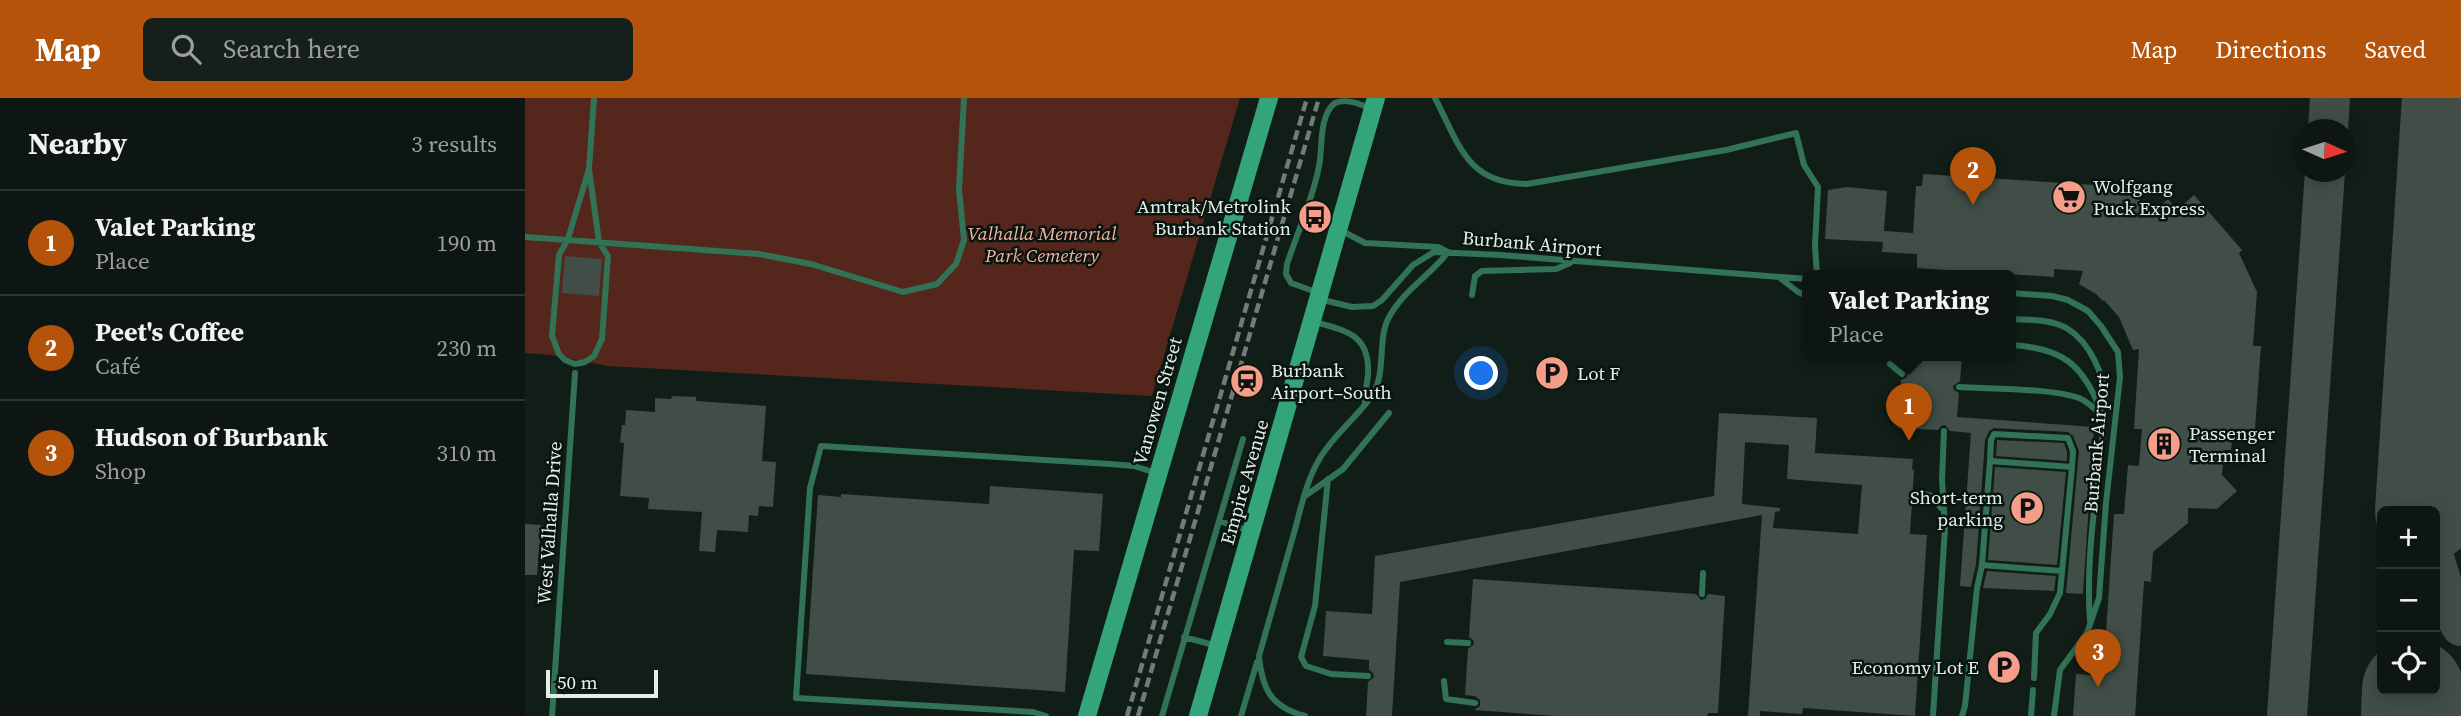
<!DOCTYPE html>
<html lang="en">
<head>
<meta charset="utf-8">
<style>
  :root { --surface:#0d1612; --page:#161f1b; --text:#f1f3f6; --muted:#9a9f9f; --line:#2d3532; --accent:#b45309 }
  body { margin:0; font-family:"Source Serif 4",serif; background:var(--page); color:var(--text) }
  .controls { position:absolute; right:21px; bottom:21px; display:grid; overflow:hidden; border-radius:10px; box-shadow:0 4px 18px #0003 }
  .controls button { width:63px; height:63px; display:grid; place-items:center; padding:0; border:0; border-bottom:2px solid var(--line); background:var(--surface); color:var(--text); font:35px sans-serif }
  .compass { position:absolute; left:1768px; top:21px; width:63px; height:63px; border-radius:50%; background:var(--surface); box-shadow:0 4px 18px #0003; rotate:93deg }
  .scale { position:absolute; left:21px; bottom:18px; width:112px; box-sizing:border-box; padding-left:7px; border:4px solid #e5ede9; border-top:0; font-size:19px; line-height:24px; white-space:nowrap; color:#e5ede9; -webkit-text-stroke:5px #08150f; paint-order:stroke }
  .you { position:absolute; left:957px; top:276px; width:24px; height:24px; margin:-18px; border:5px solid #fff; border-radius:50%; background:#1a73e8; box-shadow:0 0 0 10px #1a73e833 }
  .badge { display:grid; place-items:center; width:46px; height:46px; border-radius:50%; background:var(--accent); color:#fff; font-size:23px; font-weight:700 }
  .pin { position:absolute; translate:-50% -58px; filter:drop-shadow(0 2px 4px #0008) }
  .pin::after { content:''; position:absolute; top:37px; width:24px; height:21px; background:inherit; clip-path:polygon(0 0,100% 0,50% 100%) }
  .popup { position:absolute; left:1277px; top:172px; width:214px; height:91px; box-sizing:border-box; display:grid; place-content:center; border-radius:10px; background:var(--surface); filter:drop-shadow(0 2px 5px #0005); font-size:23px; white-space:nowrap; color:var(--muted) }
  .popup b { font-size:26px; color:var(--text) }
  .popup::after { content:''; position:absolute; left:50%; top:100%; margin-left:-14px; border:14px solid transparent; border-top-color:var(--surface) }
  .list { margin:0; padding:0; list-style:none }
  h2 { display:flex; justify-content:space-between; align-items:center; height:91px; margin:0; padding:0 28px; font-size:30px }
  h2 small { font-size:23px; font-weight:400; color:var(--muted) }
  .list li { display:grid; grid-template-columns:46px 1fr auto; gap:21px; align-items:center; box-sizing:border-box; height:105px; padding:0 28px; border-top:2px solid var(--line) }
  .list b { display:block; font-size:26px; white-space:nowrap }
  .list p { margin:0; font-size:23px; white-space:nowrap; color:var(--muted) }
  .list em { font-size:23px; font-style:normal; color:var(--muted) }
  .icon { flex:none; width:38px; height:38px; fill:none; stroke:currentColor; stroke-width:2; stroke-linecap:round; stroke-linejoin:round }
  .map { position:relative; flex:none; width:1936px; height:618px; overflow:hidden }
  header { display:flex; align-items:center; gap:42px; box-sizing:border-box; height:98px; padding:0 35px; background:var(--accent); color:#fff }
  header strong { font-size:33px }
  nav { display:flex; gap:38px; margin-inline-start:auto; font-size:24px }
  .search { width:490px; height:63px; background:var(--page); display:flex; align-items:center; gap:18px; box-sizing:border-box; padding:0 24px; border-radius:10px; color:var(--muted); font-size:26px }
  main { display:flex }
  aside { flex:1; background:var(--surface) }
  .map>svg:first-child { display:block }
  .green { fill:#54261c }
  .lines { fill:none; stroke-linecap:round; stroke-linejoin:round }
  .taxiway { stroke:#424d48; stroke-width:40 }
  .runway { stroke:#424d48; stroke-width:102 }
  .building { fill:#404e47; fill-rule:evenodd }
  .service { stroke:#327358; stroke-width:6 }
  .secondary { stroke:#34a57b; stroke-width:18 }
  .rail { stroke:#727c77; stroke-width:4.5; stroke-dasharray:10 5; stroke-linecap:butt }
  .labels { text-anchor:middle; stroke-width:5; stroke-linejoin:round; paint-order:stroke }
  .poi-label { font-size:19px; fill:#e5ede9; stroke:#08150f; text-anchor:start }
  .park-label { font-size:19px; font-style:italic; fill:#f9b1a1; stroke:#08150f }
  .street-label { font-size:19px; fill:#e5ede9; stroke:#08150f }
</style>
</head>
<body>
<header>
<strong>Map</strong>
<div class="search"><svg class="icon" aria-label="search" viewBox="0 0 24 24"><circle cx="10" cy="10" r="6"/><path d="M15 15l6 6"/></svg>Search here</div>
<nav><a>Map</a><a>Directions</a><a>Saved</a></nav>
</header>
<main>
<aside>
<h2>Nearby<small>3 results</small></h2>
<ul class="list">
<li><span class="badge">1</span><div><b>Valet Parking</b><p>Place</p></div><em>190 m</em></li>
<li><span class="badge">2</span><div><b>Peet's Coffee</b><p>Café</p></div><em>230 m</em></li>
<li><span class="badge">3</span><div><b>Hudson of Burbank</b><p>Shop</p></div><em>310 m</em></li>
</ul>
</aside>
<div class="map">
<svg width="1936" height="618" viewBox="0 0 1936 618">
  <rect width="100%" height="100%" fill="#111e18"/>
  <path class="green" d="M0 0H715L627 298 83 268 27 257 0 255Z"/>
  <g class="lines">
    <path class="taxiway" d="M1927 12 1936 11
      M1803 32 1805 0
      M1922 103 1936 65
      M1902 402 1903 413
      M1910 463 1922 502 1936 528
      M1762 618 1800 74"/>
    <path class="runway" d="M1901 413 1928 0
      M1887 618 1888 592"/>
  </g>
  <path class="building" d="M1398 76 1571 87 1596 93 1632 111 1643 101 1652 112 1669 97 1717 152 1714 155 1732 194 1728 248H1736L1730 331H1708L1706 352H1699L1697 377 1712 393 1692 411 1663 410V425L1628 454 1626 484 1619 483 1610 618H1548L1551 576 1578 578 1589 416H1599L1603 367 1614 368 1617 331H1609L1614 251 1608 252 1594 219 1579 202 1578 203 1571 196 1554 186 1558 173 1529 171V179L1392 170V156L1357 154 1358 144 1300 141 1303 92 1322 89 1362 93 1359 133 1388 135 1391 88H1397Z
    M40 158 77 161 74 198 37 195Z
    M1378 257H1437L1435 283 1428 288 1429 292 1434 295 1432 319 1569 329 1558 496 1541 495 1554 353 1548 338 1543 334 1469 330 1464 333 1460 342 1451 466 1446 489 1435 488 1446 335 1425 333 1420 327 1416 328 1413 332 1373 330 1376 282 1381 280 1383 276 1377 269Z
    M147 298 171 299V303L241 308 237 363 251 364 248 409 234 408 233 418 224 417 223 434 192 432 190 454 174 453 177 414 123 411 124 400 95 398 99 345 95 344 97 327H100L101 312 130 314V300L146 301Z
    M1194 315 1292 320 1290 355 1388 361 1387 371 1389 372 1385 436 1402 437 1390 618 1278 610 1277 616 1235 613V618H1223L1237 417 875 484 867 618H841L843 584 849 579 848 575 844 572V562L798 558 801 513 847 516 850 458 1189 398ZM1220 344 1264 347 1262 381 1337 387 1333 436 1248 430 1250 414 1255 413V410L1217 406Z
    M1472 342 1539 345 1542 354V363L1471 358Z
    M1470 369 1541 374 1532 467 1463 462Z
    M465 388 578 396 574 453 549 452 540 594 281 576 293 397 316 399V396L464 406Z
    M0 426 16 427 12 477H0Z
    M1462 473 1531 478 1529 493 1458 490Z
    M948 481 1171 496 1176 502 1180 501 1183 496 1200 498 1193 615H1183L1182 618H1031L949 612 955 608V602L950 598 940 597 943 551 949 546 948 542 944 539Z"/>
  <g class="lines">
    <path class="service" d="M910 0C934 46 942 86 1002 86L1201 52 1271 35 1279 67 1293 89 1290 148 1292 177
      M64 71 43 141 34 157 27 238 34 256 40 262 50 266 60 264 69 258 77 241 83 158 74 144 64 71 69 0
      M817 133 840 145 913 149 921 153
      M0 139 234 156 286 166 378 194 412 186 431 166 439 142 434 91 439 0
      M1255 180 1273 194 1282 198
      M791 194 766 185 761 176 762 166C772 136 791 92 795 62 797 46 795 16 810 5 821 0 836 6 846 11
      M1486 195 1527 198 1543 202 1563 213 1576 228 1593 254 1595 279 1581 405 1574 500 1562 535 1535 572 1529 618
      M947 197 950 178 957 173 1031 171 1045 165
      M794 201 827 209 848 208 857 202 888 167 909 154 975 157 1282 181
      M1486 221C1504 222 1527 221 1543 231 1565 245 1579 276 1580 301 1581 320 1577 341 1575 360 1569 411 1561 471 1565 522
      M790 224C821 233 845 236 843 276 842 286 840 295 840 304
      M1486 247C1538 250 1558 266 1577 315
      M1365 266 1377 276
      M1434 289C1466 291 1526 290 1554 300 1564 304 1571 312 1579 320
      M1465 363 1466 342 1469 336 1543 340 1548 353 1547 369
      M803 381 790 508 776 559 781 568 806 576 843 578
      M1397 395 1407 398 1416 410
      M780 398 818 371 864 315
      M694 423 725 433
      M1177 496 1178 475
      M659 539 692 548
      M922 544 943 545
      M1509 580 1511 535 1525 516 1535 495 1547 369 1465 363 1457 467 1537 473
      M919 583 921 601 950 605
      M27 618 50 275
      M521 618 508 614 271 600 285 390 296 348 585 366 609 368 631 375
      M637 618 718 341
      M716 618 732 564
      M780 618C746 609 737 591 734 558 746 517 757 476 769 435 776 410 781 383 795 360 809 337 831 320 846 299 862 277 852 244 863 221 878 192 905 178 923 154
      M1408 618 1420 430 1417 381 1419 333
      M1437 618 1440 608 1452 490 1457 467
      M1506 618 1508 592"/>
    <path class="secondary" d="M562 618 744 0
      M673 618 851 0"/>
    <path class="rail" d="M602 618 782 0
      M613 618 794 0"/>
  </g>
  <defs>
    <g id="supermarket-disc" transform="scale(1.75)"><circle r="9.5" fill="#f49e8a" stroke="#08150f"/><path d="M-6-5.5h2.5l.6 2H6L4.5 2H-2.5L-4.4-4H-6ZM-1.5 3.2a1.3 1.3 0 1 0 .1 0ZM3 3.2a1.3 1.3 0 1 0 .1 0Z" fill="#111"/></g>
    <g id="bus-disc" transform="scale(1.75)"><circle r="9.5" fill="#f49e8a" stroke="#08150f"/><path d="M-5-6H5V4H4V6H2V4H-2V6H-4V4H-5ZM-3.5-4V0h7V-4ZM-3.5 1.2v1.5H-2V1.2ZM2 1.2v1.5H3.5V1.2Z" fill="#111"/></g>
    <g id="parking-disc" transform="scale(1.75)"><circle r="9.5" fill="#f49e8a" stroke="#08150f"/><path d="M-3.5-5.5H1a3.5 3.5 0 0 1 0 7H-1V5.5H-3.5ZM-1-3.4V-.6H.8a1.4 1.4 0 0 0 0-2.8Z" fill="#111"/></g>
    <g id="station-disc" transform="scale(1.75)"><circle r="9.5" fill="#f49e8a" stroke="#08150f"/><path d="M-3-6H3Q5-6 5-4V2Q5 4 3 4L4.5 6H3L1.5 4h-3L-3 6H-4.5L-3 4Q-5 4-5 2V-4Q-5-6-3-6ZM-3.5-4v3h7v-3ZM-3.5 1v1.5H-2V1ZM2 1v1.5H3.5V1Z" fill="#111"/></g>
    <g id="building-disc" transform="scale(1.75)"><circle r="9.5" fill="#f49e8a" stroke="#08150f"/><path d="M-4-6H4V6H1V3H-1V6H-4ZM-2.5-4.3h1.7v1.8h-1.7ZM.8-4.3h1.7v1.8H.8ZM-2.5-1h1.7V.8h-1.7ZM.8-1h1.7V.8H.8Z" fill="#111"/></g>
  </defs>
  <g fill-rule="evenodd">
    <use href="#supermarket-disc" x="1544" y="99"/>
    <use href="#bus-disc" x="790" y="119"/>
    <use href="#parking-disc" x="1027" y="275"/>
    <use href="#station-disc" x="722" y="283"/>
    <use href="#building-disc" x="1639" y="346"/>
    <use href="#parking-disc" x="1502" y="410"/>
    <use href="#parking-disc" x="1479" y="569"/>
  </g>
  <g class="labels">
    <g class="poi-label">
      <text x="1568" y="95">Wolfgang<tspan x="1568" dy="22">Puck Express</tspan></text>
      <text x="766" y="115" text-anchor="end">Amtrak/Metrolink<tspan x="766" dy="22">Burbank Station</tspan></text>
      <text x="746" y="279">Burbank<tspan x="746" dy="22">Airport–South</tspan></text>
      <text x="1052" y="282">Lot F</text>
      <text x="1664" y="342">Passenger<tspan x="1664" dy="22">Terminal</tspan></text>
      <text x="1478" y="406" text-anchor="end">Short-term<tspan x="1478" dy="22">parking</tspan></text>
      <text x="1454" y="576" text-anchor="end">Economy Lot E</text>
    </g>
    <g class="park-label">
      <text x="517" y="142">Valhalla Memorial<tspan x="517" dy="22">Park Cemetery</tspan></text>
    </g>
    <g class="street-label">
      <text transform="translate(1007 145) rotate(5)" y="7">Burbank Airport</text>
      <text transform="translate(632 303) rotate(-74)" y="7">Vanowen Street</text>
      <text transform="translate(1571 345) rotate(-85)" y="7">Burbank Airport</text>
      <text transform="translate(719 384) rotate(-74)" y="7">Empire Avenue</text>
      <text transform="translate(24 425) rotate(-86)" y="7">West Valhalla Drive</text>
    </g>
  </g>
</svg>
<div class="controls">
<button>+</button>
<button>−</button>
<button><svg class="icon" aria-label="locate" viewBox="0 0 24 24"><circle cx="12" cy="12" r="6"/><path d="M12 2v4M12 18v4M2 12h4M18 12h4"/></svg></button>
</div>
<svg class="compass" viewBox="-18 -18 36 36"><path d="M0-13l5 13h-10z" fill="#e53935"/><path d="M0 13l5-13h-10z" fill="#9a9f9f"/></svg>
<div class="scale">50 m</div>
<div class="you"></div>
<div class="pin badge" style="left:1384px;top:343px">1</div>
<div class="popup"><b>Valet Parking</b>Place</div>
<div class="pin badge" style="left:1448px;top:107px">2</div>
<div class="pin badge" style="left:1573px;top:589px">3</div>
</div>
</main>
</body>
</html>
